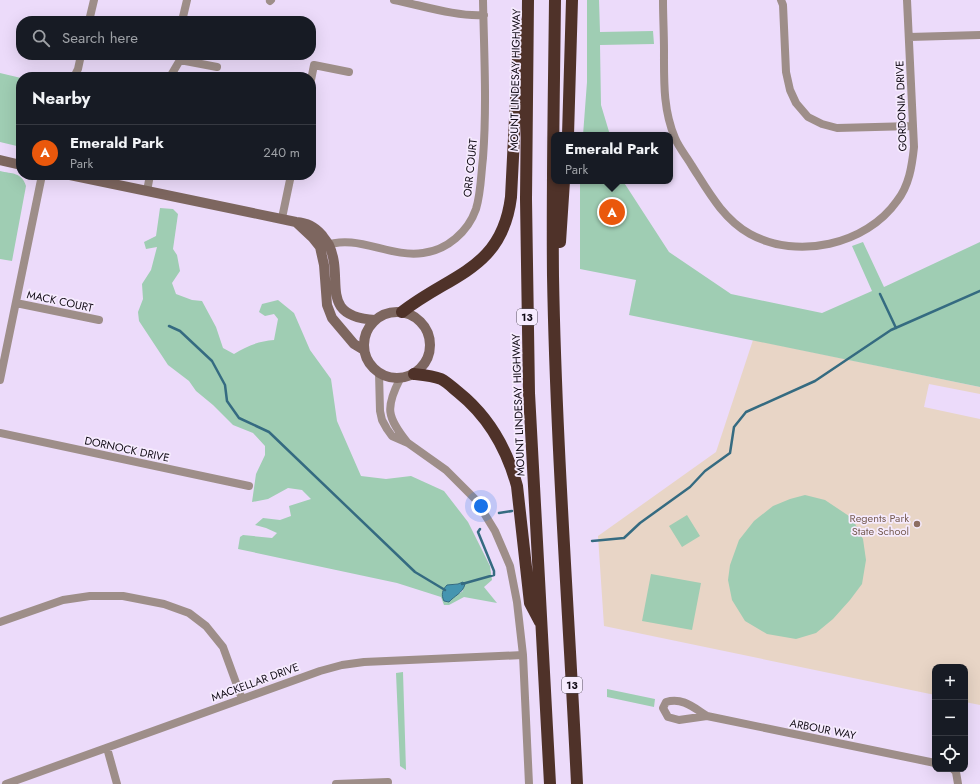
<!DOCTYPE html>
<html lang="en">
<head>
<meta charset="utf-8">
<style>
  :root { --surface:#171b24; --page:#20242c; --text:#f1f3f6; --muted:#9ea1a6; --line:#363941; --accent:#ea580c }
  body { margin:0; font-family:Jost,sans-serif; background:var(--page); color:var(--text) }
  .controls { position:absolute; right:12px; bottom:12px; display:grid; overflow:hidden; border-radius:8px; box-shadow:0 4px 16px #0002 }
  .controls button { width:36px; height:36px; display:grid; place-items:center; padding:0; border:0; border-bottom:1px solid var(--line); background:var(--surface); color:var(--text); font:20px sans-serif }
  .you { position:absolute; left:481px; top:506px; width:14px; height:14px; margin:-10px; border:3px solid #fff; border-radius:50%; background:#1a73e8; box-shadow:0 0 0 6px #1a73e833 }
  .badge { display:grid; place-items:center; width:26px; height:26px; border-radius:50%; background:var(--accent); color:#fff; font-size:13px; font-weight:700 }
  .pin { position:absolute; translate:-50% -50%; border:2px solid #fff; box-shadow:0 1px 4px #0006 }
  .popup { position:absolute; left:551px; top:132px; width:122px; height:52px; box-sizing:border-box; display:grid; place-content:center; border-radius:8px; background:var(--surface); filter:drop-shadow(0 1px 3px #0005); font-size:13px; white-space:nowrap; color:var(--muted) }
  .popup b { font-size:15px; color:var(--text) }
  .popup::after { content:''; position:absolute; left:50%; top:100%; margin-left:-8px; border:8px solid transparent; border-top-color:var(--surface) }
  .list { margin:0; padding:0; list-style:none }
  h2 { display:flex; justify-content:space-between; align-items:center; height:52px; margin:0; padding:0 16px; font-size:17px }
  h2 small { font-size:13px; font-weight:400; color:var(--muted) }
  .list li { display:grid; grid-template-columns:26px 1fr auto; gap:12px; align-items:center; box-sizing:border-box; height:56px; padding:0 16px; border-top:1px solid var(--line) }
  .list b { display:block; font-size:15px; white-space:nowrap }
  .list p { margin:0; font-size:13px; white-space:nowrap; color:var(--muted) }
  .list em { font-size:13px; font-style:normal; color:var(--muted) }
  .icon { flex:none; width:22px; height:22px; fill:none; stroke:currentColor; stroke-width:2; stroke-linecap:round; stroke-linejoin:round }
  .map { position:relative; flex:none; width:980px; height:784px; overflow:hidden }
  .search { position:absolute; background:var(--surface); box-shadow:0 4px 16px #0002; left:16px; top:16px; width:300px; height:44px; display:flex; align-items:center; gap:10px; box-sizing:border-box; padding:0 14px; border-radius:16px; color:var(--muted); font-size:15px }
  .panel { position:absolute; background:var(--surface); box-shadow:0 4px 16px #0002; left:16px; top:72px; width:300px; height:108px; border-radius:16px }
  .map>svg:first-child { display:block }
  .education { fill:#e8d5c6 }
  .green { fill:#9fcdb3; fill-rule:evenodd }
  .water { fill:#4595b0; stroke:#356b81 }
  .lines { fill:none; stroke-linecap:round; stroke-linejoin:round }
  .stream { stroke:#356b81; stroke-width:2.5 }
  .street { stroke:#9e8e89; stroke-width:8 }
  .secondary { stroke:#7d665f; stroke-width:10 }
  .highway { stroke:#4f3229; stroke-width:12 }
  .education-dot { fill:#8d6e63; stroke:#f6ebfe; stroke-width:1.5 }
  .labels { text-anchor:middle; stroke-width:3.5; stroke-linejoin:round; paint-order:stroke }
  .shield { fill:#f6ebfe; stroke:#554e5a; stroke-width:1 }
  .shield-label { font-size:10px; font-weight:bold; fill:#100a14 }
  .street-label { font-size:11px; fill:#100a14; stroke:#f6ebfe }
  .education-label { font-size:11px; fill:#785e54; stroke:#f6ebfe; text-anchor:end }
</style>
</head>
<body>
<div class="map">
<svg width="980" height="784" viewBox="0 0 980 784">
  <rect width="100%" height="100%" fill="#ecdbfa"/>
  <path class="education" d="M753 340 980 387V394L929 384 924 407 980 419V705L965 702V667H935V695L604 626 598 536 716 452Z"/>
  <path class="green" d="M587 0H599L600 32 653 31 654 44 600 45 601 105 610 135H583L587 82Z
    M0 73 21 78V147L0 142Z
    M0 171C12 174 22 172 26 186L12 261 0 259Z
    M580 181H623L669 252 731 294 822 313 872 291 852 246 863 242 884 287 980 242V387L629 315 636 280 580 269Z
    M160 208 173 209 178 214 173 249 177 255 180 271 172 283 176 294 192 300 202 301 216 327 223 348 234 354C247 346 259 341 274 340L278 319 274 314 265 316 259 312 262 304 278 300 294 313 310 350 331 379 337 421 361 476 386 479 411 476 444 491 468 522 490 566 492 580 484 587 497 603 464 597 449 605H444L441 597 397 583 238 549 240 537 243 535 272 538 277 533 266 528 255 525 263 518 280 520 291 516 289 506 311 499 302 490 288 488 268 499 252 502 256 474 265 455V446L253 433 233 425 213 405 196 391 189 381 168 365 139 321 138 312 143 299 142 284 151 270 157 247 146 249 144 242 156 236ZM452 584H458L463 591 452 598 449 602 444 601Z
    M805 495 825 500 852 518 863 539 866 560 862 584 850 600 833 619 816 633 796 639 767 634 745 621 732 600 728 580 730 565 739 540 754 521 773 506 790 499Z
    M687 515 700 536 682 547 669 526Z
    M651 574 701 583 692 630 642 621Z
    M403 672 406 770 400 766 396 673Z
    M607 689 655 699 654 707 607 697Z"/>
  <path class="water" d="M463 582 465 584C463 593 454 596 449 602L444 601C441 595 442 590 447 585L458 584Z"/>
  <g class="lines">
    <path class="stream" d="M880 294 896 328
      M169 326 180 331 212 361 225 385 227 401 239 418 269 432 415 572 445 590
      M499 513 512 511
      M592 541 624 538 640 523 690 487 705 471 730 453 734 427 746 412 815 381 891 330 980 291
      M462 584 494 575V571L478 532 480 529"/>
    <path class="street" d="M394 0C420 5 457 17 484 15
      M663 0C663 17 664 34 664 51 664 81 663 110 675 138 679 148 687 157 692 166 708 191 723 219 750 234 797 260 866 245 897 201 909 186 912 166 914 147L907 0
      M781 0 783 5 786 72 790 90 796 103 808 117 822 124 837 128 913 126
      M270 1 271 0
      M89 21 94 0
      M182 21 187 0
      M909 37 980 35
      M180 60 217 67
      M74 77 78 69 81 55
      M170 77 180 60 179 55
      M311 80 314 65 349 72
      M147 191 150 175
      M282 218 291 175
      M324 246C357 233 389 258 423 253 447 250 468 232 476 209 481 193 481 174 483 158 487 105 484 53 483 0
      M16 303 99 320
      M379 373 380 411 382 420 387 429 392 436 408 443 446 470 476 500 495 531 510 566 517 602 523 655 529 784
      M400 379C385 408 387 417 407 442
      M0 380 42 175
      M0 433 249 486
      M0 622 63 600 90 596H123L164 604 189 613 206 626 223 647 242 699
      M707 716C694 708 683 697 666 702L663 708 668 717 679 720 707 716 935 763
      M107 748 117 784
      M953 769 956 772 958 784
      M6 784 320 671 342 665 364 662 523 655
      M336 784 388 782"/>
    <path class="secondary" d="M0 160 21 165
      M70 175 296 222C307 223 314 226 322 235 324 238 327 242 329 245 345 280 317 316 375 320
      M296 222 312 237 320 247 324 265 327 305 332 318 354 344 364 350
      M364 345a33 33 0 1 1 66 0a33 33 0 1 1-66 0Z"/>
    <path class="highway" d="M528 0 526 199 529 393 550 784
      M555 0C554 92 552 184 553 276 556 445 569 615 577 784
      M568 135 572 0
      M560 242 564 181
      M402 312C450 274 502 270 511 197L519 39 524 24
      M414 374C423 375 433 376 441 379 447 382 453 388 458 392 488 416 507 449 517 486L530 603 540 622"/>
  </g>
  <circle class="education-dot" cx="917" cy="524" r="4"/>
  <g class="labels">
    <g class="shield">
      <rect x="517" y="309" width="20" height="16" rx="3"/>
      <rect x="562" y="677" width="20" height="16" rx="3"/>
    </g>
    <g class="shield-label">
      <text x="527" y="321">13</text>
      <text x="572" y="689">13</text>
    </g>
    <g class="street-label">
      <text transform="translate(515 80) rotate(-89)" y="4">MOUNT LINDESAY HIGHWAY</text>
      <text transform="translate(901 106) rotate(-92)" y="4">GORDONIA DRIVE</text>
      <text transform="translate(470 168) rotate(-84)" y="4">ORR COURT</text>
      <text transform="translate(60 301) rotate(12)" y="4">MACK COURT</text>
      <text transform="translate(518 405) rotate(-92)" y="4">MOUNT LINDESAY HIGHWAY</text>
      <text transform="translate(127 449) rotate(12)" y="4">DORNOCK DRIVE</text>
      <text transform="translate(255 682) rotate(-20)" y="4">MACKELLAR DRIVE</text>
      <text transform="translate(823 729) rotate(11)" y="4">ARBOUR WAY</text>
    </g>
    <g class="education-label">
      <text x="909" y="522">Regents Park<tspan x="909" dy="13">State School</tspan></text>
    </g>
  </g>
</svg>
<div class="controls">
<button>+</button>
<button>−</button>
<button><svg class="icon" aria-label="locate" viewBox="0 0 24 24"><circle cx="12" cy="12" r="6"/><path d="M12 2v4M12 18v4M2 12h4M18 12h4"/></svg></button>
</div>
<div class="you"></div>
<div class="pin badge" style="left:612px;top:212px">A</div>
<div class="popup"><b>Emerald Park</b>Park</div>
<div class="search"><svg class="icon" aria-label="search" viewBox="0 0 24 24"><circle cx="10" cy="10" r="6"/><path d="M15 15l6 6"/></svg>Search here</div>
<section class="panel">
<h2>Nearby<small></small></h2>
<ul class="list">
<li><span class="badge">A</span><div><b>Emerald Park</b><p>Park</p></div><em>240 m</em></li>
</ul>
</section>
</div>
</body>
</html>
